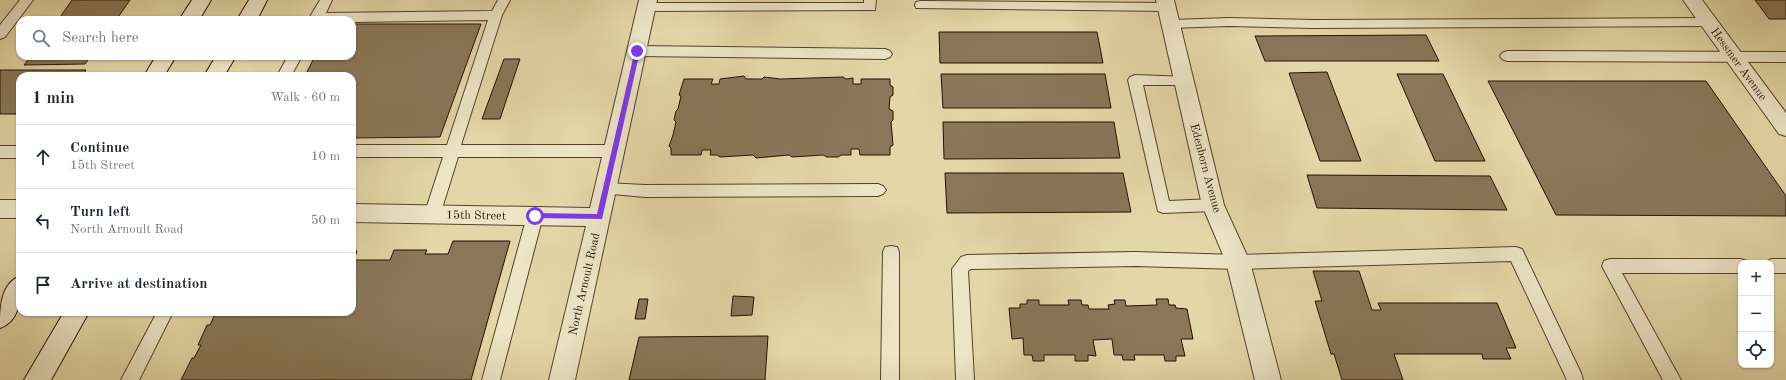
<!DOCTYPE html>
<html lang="en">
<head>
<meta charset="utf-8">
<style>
  :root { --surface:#fff; --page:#f6f6f7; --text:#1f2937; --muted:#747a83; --line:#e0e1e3 }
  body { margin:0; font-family:"Old Standard TT",serif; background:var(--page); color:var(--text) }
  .controls { position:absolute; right:12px; bottom:12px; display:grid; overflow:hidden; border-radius:8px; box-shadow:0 1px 3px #0004 }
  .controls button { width:36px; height:36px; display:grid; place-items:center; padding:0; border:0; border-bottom:1px solid var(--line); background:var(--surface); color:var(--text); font:20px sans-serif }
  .stop { position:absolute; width:12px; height:12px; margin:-9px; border:3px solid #7c3aed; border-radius:50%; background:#fff }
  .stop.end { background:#7c3aed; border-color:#fff; box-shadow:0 1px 4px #0008 }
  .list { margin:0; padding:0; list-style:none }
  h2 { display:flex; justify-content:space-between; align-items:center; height:52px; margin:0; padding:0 16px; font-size:17px }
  h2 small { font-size:13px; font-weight:400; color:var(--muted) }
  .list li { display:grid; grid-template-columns:26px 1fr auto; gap:12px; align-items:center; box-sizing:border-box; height:64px; padding:0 16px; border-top:1px solid var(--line) }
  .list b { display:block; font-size:15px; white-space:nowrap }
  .list p { margin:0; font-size:13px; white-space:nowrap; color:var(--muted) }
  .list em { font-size:13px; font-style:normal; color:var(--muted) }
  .icon { flex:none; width:22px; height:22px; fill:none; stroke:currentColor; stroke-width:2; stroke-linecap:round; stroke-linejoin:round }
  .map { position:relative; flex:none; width:1786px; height:380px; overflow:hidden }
  .search { position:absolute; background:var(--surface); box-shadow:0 1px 3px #0004; left:16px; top:16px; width:340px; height:44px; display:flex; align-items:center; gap:10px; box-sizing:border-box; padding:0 14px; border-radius:12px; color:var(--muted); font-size:15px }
  .panel { position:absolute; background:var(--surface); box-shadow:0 1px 3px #0004; left:16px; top:72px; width:340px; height:244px; border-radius:12px }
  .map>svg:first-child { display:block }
  .building { fill:#897758; stroke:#270f03 }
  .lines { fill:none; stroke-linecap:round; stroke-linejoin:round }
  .lane-casing { stroke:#56412c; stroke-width:2 }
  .street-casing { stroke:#56412c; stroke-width:2 }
  .secondary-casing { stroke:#270f03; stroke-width:2 }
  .lane { fill:#ede5c6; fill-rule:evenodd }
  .street { fill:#ede5c6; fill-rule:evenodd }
  .secondary { fill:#ede5c6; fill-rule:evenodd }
  .route { fill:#7c3aed }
  .labels { text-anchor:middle; stroke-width:3; stroke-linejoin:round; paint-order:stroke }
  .street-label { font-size:12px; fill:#270f03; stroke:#ede5c6 }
</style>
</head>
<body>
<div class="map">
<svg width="1786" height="380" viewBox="0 0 1786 380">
  <rect width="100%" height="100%" fill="#e4d7a7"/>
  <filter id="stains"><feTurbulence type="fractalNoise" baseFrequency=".005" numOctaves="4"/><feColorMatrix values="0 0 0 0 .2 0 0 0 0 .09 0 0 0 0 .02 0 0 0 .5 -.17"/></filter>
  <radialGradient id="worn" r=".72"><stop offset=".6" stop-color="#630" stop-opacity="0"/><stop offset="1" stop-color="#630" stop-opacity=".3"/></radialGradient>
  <path class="building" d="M72 0H130L116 20H58Z
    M1755 0H1786V19H1769Z
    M352 24H481L440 137 352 138V76H305L315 56H352Z
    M939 32H1097L1103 63H940Z
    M1426 35 1439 61H1265L1255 36Z
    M31 56H91L85 64 24 65Z
    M504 59H520L500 119H482Z
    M0 70H86L82 76H20V114H0Z
    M1327 72 1361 161H1320L1289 73Z
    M941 74H1105L1111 108H943Z
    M1397 74H1443L1485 161H1435Z
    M744 76 746 79H762L764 77 780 79 843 77 846 79 853 78V84H861V79H890V85L893 87V95L890 97 889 109 893 111V120L891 122 893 145 890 147V155H860L859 149H851V155H841L838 157H827L823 155 792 157 789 155 756 158 753 155 720 157 717 155H710L711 150H702L701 155H671V148L669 146 673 135 676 122 674 120 676 111 678 109 681 96 679 95 684 79H713L711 84H719L720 79Z
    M1488 81H1706L1786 196V216L1556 215Z
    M943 122H1114L1120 158 944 159Z
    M945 173H1123L1131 212 947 213Z
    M1307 175 1490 176 1507 210 1317 208Z
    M453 241H510L471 380H181L192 358H194L201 345H198L207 325H210L216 312H352V251H357L354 260H390L394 250H427L425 254H448Z
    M1313 271H1359L1372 310H1381L1378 303H1497L1516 348H1506L1511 359H1483L1482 354H1394L1403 380H1342L1334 354H1331L1315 301H1322Z
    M733 296 754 297 752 315 731 316Z
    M639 299H648L645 319H635Z
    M1156 299H1168L1169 305H1175L1176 308 1187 309 1193 339H1181L1185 356H1176V361H1165L1164 355H1134L1135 360H1123L1122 355H1114L1112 339 1093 340 1096 356 1088 355V361H1075V355H1044V361H1033L1032 355H1024L1023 338 1012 339 1009 308H1020V304H1027V300H1039V305H1069L1068 300H1081L1082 305H1088L1089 309H1109L1108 305 1115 304 1114 300H1125L1126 306 1157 305Z
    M768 336 765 380H629L639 337Z"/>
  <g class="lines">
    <g class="lane-casing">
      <path id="lane" d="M20 0H33L5 37 0 39V25Z
        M320 0H332L326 13 492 11 498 0H510L502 15 461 145H614L619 147 621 151 619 155 614 157H458L440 215 437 219 432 221 427 219 424 215 443 157H352V145H447L488 20 352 22V20H308Z
        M864 0H876L875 10 647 11 642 10 641 7 642 4 647 3H864Z
        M921 1 1167 3 1172 4 1173 7 1172 10 1167 11 916 8 915 5 916 2Z
        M1229 18 1314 20 1708 18 1713 19 1715 22 1713 25 1708 26 1314 28 1229 26 1171 28 1166 27 1164 24 1166 21 1171 20Z
        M637 46 885 49 890 51 892 54 890 57 885 59 637 56 632 54 630 51 632 48Z
        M1507 51 1786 52V62L1507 61 1502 59 1500 56 1502 53Z
        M288 56H302L291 76H277Z
        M1135 75 1189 77 1191 80 1189 83 1184 85H1143L1169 201 1213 199 1218 201 1221 205 1218 209 1213 211 1163 213 1158 211 1128 80 1130 77Z
        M0 146H20V158H0Z
        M606 183 645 185 878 184 883 186 886 190 883 194 878 196 645 197 601 193 599 189 601 185Z
        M535 210 540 212 543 216 500 380H482L527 216 530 212Z
        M891 246 897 247 899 252V380H881L883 252 885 247Z
        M1516 247 1522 249 1581 373 1583 380H1567L1511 261 1238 269 1135 266 971 269 968 271 974 380H956L952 269 961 257 967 255 1135 252 1238 255Z
        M1610 259H1741L1747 261V263H1741V273H1622L1681 380H1663L1602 266 1604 261Z
        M1771 259H1786V273H1771V263H1765Z
        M157 312H173L139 380H121Z"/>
    </g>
    <g class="street-casing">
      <path id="street" d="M639 0H657L575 380H549L586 226 352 222V204L590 208Z
        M1156 0H1174L1224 205 1250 262 1281 380H1255L1226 262 1202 205Z
        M1683 0H1702L1786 113V136L1779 134Z
        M0 200H20V218H0Z"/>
    </g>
    <g class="secondary-casing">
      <path id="secondary" d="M192 0H211L199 20H179Z
        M249 0H267L257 20H237Z
        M156 56H176L164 76H144Z
        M216 56H236L224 76H204Z
        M20 276C20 296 22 320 0 328 0 309 0 284 20 276Z
        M64 312H89L51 380H24Z"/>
    </g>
    <use href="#lane" class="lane"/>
    <use href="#street" class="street"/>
    <use href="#secondary" class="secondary"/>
  </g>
  <path class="route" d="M635 50 640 51 602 219 532 218V214L535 213 597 214Z"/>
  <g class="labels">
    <g class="street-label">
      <text transform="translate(1739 64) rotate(54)" y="4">Hessmer Avenue</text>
      <text transform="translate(1206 168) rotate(75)" y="4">Edenborn Avenue</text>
      <text transform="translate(476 215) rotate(1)" y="4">15th Street</text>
      <text transform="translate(584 284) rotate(-77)" y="4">North Arnoult Road</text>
    </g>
  </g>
  <rect width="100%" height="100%" filter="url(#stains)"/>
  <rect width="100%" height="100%" fill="url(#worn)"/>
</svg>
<div class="controls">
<button>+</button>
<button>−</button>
<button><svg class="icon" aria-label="locate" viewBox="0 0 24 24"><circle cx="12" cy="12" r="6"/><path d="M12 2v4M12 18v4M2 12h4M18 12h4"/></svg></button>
</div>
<div class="stop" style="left:535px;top:216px"></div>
<div class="stop end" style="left:637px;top:51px"></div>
<div class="search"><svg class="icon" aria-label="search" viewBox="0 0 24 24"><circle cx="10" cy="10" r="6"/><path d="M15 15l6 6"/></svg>Search here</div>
<section class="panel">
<h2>1 min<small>Walk · 60 m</small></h2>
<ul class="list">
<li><svg class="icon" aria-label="ahead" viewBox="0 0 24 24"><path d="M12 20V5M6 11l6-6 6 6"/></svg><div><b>Continue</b><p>15th Street</p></div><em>10 m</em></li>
<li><svg class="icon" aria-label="left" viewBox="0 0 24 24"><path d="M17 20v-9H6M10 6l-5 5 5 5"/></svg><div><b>Turn left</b><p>North Arnoult Road</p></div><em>50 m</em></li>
<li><svg class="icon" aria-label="arrive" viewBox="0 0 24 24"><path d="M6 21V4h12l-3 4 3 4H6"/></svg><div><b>Arrive at destination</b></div></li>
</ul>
</section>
</div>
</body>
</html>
